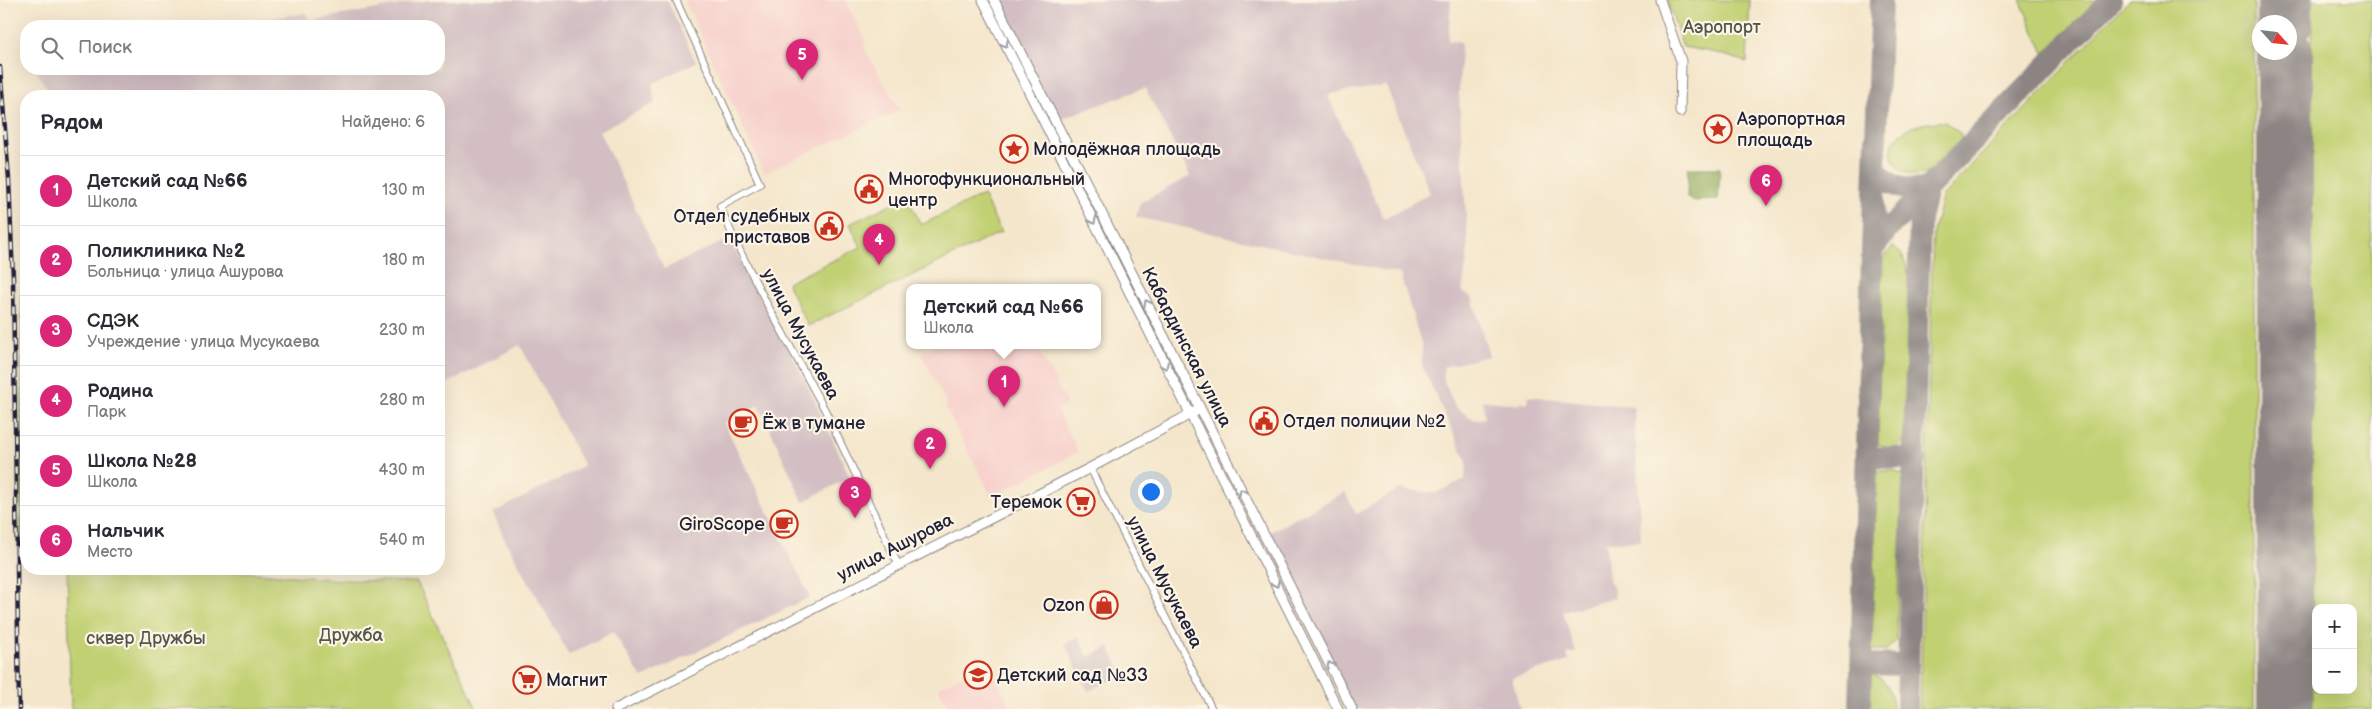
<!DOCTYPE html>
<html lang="ru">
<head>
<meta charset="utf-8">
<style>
  :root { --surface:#fff; --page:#f7f7f7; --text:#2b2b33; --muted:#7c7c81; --line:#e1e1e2; --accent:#db2777 }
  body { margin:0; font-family:"Balsamiq Sans",sans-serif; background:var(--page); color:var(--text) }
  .controls { position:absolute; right:15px; bottom:15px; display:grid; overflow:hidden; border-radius:10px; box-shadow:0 5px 20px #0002 }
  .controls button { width:45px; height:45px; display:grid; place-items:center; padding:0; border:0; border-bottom:1px solid var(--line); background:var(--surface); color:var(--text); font:25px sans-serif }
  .compass { position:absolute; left:2252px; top:15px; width:45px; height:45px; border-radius:50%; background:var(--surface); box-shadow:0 5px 20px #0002; rotate:117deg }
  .you { position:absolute; left:1150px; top:491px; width:18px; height:18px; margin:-12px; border:4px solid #fff; border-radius:50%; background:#1a73e8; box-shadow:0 0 0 8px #1a73e833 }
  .badge { display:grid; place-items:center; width:32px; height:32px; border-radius:50%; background:var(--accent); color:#fff; font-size:16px; font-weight:700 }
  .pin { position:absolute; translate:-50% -41px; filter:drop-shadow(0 1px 2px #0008) }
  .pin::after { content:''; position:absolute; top:26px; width:18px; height:15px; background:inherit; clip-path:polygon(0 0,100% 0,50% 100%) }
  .popup { position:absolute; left:906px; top:284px; width:195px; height:65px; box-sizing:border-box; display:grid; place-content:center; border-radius:10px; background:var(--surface); filter:drop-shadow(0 1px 4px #0005); font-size:16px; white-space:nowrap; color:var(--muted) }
  .popup b { font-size:19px; color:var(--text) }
  .popup::after { content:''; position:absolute; left:50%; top:100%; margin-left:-10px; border:10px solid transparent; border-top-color:var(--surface) }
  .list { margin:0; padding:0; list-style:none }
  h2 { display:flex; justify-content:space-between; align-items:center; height:65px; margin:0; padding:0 20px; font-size:21px }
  h2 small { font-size:16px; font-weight:400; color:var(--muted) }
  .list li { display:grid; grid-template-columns:32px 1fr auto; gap:15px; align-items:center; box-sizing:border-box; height:70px; padding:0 20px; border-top:1px solid var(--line) }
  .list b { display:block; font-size:19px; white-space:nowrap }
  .list p { margin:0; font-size:16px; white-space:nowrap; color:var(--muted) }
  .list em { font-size:16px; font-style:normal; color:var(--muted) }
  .icon { flex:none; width:28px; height:28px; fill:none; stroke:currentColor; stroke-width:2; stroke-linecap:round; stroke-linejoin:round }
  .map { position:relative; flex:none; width:2372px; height:709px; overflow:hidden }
  .search { position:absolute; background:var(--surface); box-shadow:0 5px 20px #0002; left:20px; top:20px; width:425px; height:55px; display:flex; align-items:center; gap:12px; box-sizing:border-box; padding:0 18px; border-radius:20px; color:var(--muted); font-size:19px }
  .panel { position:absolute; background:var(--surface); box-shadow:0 5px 20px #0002; left:20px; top:90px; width:425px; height:485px; border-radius:20px }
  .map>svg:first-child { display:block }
  .built { fill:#f7d0cc }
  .industrial { fill:#d2bec3; fill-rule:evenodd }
  .green { fill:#c1d072; stroke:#727956; fill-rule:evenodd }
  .forest { fill:#98b264; stroke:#5d6a50 }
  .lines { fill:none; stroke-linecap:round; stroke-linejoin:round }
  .taxiway { stroke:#8b8483; stroke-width:22 }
  .runway { stroke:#8b8483; stroke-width:56 }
  .minor-casing { stroke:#8b8483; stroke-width:8 }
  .tertiary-casing { stroke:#8b8483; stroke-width:11 }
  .secondary-casing { stroke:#8b8483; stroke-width:11 }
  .minor { stroke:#fff; stroke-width:6 }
  .tertiary { stroke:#fff; stroke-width:9 }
  .secondary { stroke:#fff; stroke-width:9 }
  .rail-casing { stroke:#22223b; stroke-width:4.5 }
  .rail { stroke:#fcf5e5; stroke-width:2.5; stroke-dasharray:8; stroke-linecap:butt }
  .oneway { stroke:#9c9ca7 }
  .labels { text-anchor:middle; stroke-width:4.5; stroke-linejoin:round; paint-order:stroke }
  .park-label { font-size:18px; fill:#52564c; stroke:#fcf5e5 }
  .poi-label { font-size:18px; fill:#22223b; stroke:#fcf5e5; text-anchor:start }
  .street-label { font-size:18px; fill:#22223b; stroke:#fcf5e5 }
</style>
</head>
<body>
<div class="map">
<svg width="2372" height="709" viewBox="0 0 2372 709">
  <rect width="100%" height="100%" fill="#fcf5e5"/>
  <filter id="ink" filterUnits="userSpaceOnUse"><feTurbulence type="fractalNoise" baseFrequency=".02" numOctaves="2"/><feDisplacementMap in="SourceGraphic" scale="10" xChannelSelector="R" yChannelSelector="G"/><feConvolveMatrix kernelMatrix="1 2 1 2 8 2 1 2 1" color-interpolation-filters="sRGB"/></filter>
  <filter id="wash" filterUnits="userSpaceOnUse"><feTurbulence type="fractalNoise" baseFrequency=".0096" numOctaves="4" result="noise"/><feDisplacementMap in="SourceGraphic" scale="20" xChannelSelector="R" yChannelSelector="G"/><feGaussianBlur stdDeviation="1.12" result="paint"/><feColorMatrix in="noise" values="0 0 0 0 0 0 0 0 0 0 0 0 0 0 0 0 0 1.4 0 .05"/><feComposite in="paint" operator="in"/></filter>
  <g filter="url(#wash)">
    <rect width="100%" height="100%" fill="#f4e6cb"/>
    <path class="built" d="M684 0H845L864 37 865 50 900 110 764 173Z
      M935 346H1037L1067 404 1057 410 1078 452 992 497 946 409V402L921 353Z
      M987 662 1012 709H950L938 688Z"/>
    <path class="industrial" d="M428 0H667L696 62 652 84 655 103 599 131 664 269 729 239 805 380 850 477 803 502 759 405 724 423 810 597 642 678 613 632 569 655 504 538 493 513 584 466 520 345 439 388V96H52L35 69H439V26H220L307 13 309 21Z
      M994 0H1451L1448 41 1461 42 1459 94 1468 251 1462 292 1472 297 1489 356 1443 367 1444 382 1456 408 1475 420 1485 418 1482 400 1520 405 1521 402 1527 403 1528 396 1634 407 1641 541 1606 542 1609 580 1613 586 1615 598 1563 612 1576 652 1567 654 1569 661 1512 678 1520 709H1482L1478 703 1464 709H1352L1264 535 1345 492 1356 514 1400 489 1435 493 1465 479 1467 462 1422 366V346L1400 274 1136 217 1140 203 1190 176 1145 88 1055 121ZM1386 86 1430 193 1384 219 1328 96 1335 93Z
      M1079 637 1088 657 1109 647 1123 675 1088 691 1065 644Z"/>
    <path class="green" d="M1667 0H1750L1747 62 1717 53 1683 47Z
      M2020 0H2100L2045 55Z
      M2129 0H2254V709H1920L1933 232 1943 195Z
      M2312 0H2372V709H2313ZM2316 608H2353V690H2316Z
      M1938 122H1945L1961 134V141C1951 151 1941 164 1930 171 1904 188 1871 148 1908 129 1917 124 1928 123 1938 122Z
      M983 195 1001 232 808 326 787 283 861 247 850 224 907 196 921 225Z
      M1893 246C1905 253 1908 271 1909 283L1904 441 1894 450 1878 444 1883 258Z
      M1892 470 1903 475 1896 641 1887 650H1872L1877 472Z
      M67 569H205L344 580 417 582 477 709H71Z
      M1871 674C1887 679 1893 693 1893 709H1870Z"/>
    <path class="forest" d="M1688 168H1720L1718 200 1692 201 1687 197Z
      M26 244V553L20 552 22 290Z"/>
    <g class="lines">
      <path class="taxiway" d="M1875 168C1889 187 1903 191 1927 189
        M1872 251 1888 229 2111 0
        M1868 457 1915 459
        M1861 664 1908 665
        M1860 709 1872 251 1881 0
        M1907 709 1920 219 1927 189"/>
      <path class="runway" d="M2285 0V22
        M2285 52V709"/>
    </g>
  </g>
  <g filter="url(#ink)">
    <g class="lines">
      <g class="minor-casing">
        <path id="minor" d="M676 0 760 184 720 206 735 241 767 304 826 412 898 564
          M1090 468 1212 709"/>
      </g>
      <g class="tertiary-casing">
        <path id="tertiary" d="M616 709 1090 468 1200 409"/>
      </g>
      <g class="secondary-casing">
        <path id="secondary" d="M983 0 1338 709
          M994 0 1352 709
          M1660 0 1681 61 1680 112"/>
      </g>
      <use href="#minor" class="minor"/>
      <use href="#tertiary" class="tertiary"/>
      <use href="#secondary" class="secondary"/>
      <g class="rail-casing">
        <path id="rail" d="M0 67 9 179 13 278 19 709"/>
      </g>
      <use href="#rail" class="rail"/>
    </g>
    <defs><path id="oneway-chevron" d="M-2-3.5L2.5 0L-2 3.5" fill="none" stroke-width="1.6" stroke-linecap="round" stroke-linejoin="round" transform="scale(1.25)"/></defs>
    <g class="oneway">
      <use href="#oneway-chevron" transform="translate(1005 44) rotate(63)"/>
      <use href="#oneway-chevron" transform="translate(1093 221) rotate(64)"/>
      <use href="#oneway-chevron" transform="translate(1147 303) rotate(-117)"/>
      <use href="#oneway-chevron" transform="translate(1165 366) rotate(64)"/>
      <use href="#oneway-chevron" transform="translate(1242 492) rotate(-117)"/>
      <use href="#oneway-chevron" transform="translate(1276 584) rotate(63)"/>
      <use href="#oneway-chevron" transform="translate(1330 665) rotate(-117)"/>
    </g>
  </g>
  <defs>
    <g id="sight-ring" transform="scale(1.4375)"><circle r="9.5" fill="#fcf5e5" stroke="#c8321e" stroke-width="1.5"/><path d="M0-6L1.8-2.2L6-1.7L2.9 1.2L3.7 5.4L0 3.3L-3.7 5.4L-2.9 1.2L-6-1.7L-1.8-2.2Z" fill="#c8321e"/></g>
    <g id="civic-ring" transform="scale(1.4375)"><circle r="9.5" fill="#fcf5e5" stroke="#c8321e" stroke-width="1.5"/><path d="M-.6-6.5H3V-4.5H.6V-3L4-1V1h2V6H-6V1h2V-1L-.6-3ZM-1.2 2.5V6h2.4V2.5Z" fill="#c8321e"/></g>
    <g id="cafe-ring" transform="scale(1.4375)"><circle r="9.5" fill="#fcf5e5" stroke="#c8321e" stroke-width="1.5"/><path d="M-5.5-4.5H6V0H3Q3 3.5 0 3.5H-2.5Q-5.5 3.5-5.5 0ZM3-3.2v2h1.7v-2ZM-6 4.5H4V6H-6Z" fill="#c8321e"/></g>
    <g id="supermarket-ring" transform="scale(1.4375)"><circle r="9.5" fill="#fcf5e5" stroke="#c8321e" stroke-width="1.5"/><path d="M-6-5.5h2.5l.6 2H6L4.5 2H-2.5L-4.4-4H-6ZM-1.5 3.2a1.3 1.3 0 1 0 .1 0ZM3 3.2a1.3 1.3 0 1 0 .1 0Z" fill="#c8321e"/></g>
    <g id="shop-ring" transform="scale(1.4375)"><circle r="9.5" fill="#fcf5e5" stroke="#c8321e" stroke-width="1.5"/><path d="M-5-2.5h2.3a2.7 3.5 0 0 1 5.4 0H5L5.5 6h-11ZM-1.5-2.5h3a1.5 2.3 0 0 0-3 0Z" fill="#c8321e"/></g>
    <g id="school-ring" transform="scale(1.4375)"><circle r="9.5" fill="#fcf5e5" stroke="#c8321e" stroke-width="1.5"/><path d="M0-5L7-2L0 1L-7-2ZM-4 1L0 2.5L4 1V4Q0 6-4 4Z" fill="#c8321e"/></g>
  </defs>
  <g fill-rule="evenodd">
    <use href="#sight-ring" x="1718" y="129"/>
    <use href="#sight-ring" x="1014" y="149"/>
    <use href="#civic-ring" x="869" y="189"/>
    <use href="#civic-ring" x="829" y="226"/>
    <use href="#civic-ring" x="1264" y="421"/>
    <use href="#cafe-ring" x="743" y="423"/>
    <use href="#supermarket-ring" x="1081" y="502"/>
    <use href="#cafe-ring" x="784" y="524"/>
    <use href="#shop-ring" x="1104" y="605"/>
    <use href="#school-ring" x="978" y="675"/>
    <use href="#supermarket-ring" x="527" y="680"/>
  </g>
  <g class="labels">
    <g class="park-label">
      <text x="1722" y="33">Аэропорт</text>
      <text x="351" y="641">Дружба</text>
      <text x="146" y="644">сквер Дружбы</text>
    </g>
    <g class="poi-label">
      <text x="1737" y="125">Аэропортная<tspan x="1737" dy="21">площадь</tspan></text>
      <text x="1033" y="155">Молодёжная площадь</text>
      <text x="888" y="185">Многофункциональный<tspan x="888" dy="21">центр</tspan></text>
      <text x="810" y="222" text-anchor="end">Отдел судебных<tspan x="810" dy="21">приставов</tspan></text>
      <text x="1283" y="427">Отдел полиции №2</text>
      <text x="762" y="429">Ёж в тумане</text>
      <text x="1062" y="508" text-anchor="end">Теремок</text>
      <text x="765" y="530" text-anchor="end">GiroScope</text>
      <text x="1085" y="611" text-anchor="end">Ozon</text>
      <text x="997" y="681">Детский сад №33</text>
      <text x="546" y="686">Магнит</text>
    </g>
    <g class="street-label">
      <text transform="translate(801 334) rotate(62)" y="6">улица Мусукаева</text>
      <text transform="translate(1187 347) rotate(63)" y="6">Кабардинская улица</text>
      <text transform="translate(895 547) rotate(-27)" y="6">улица Ашурова</text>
      <text transform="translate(1165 582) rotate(63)" y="6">улица Мусукаева</text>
    </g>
  </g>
</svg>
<div class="controls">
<button>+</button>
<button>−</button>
</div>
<svg class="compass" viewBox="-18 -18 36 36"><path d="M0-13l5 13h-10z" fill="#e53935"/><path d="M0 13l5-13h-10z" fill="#7c7c81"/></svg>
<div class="you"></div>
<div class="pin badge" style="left:1004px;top:407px">1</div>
<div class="popup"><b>Детский сад №66</b>Школа</div>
<div class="pin badge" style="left:930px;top:469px">2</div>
<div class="pin badge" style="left:855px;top:518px">3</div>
<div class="pin badge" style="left:879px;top:265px">4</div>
<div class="pin badge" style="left:802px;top:80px">5</div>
<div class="pin badge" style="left:1766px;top:206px">6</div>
<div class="search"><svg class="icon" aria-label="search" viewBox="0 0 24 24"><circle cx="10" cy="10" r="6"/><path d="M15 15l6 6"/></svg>Поиск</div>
<section class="panel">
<h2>Рядом<small>Найдено: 6</small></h2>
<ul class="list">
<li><span class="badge">1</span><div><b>Детский сад №66</b><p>Школа</p></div><em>130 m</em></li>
<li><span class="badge">2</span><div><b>Поликлиника №2</b><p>Больница · улица Ашурова</p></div><em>180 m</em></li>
<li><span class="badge">3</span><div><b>СДЭК</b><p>Учреждение · улица Мусукаева</p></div><em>230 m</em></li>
<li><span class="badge">4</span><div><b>Родина</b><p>Парк</p></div><em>280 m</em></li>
<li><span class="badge">5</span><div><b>Школа №28</b><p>Школа</p></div><em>430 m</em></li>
<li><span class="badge">6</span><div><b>Нальчик</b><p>Место</p></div><em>540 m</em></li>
</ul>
</section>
</div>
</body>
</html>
